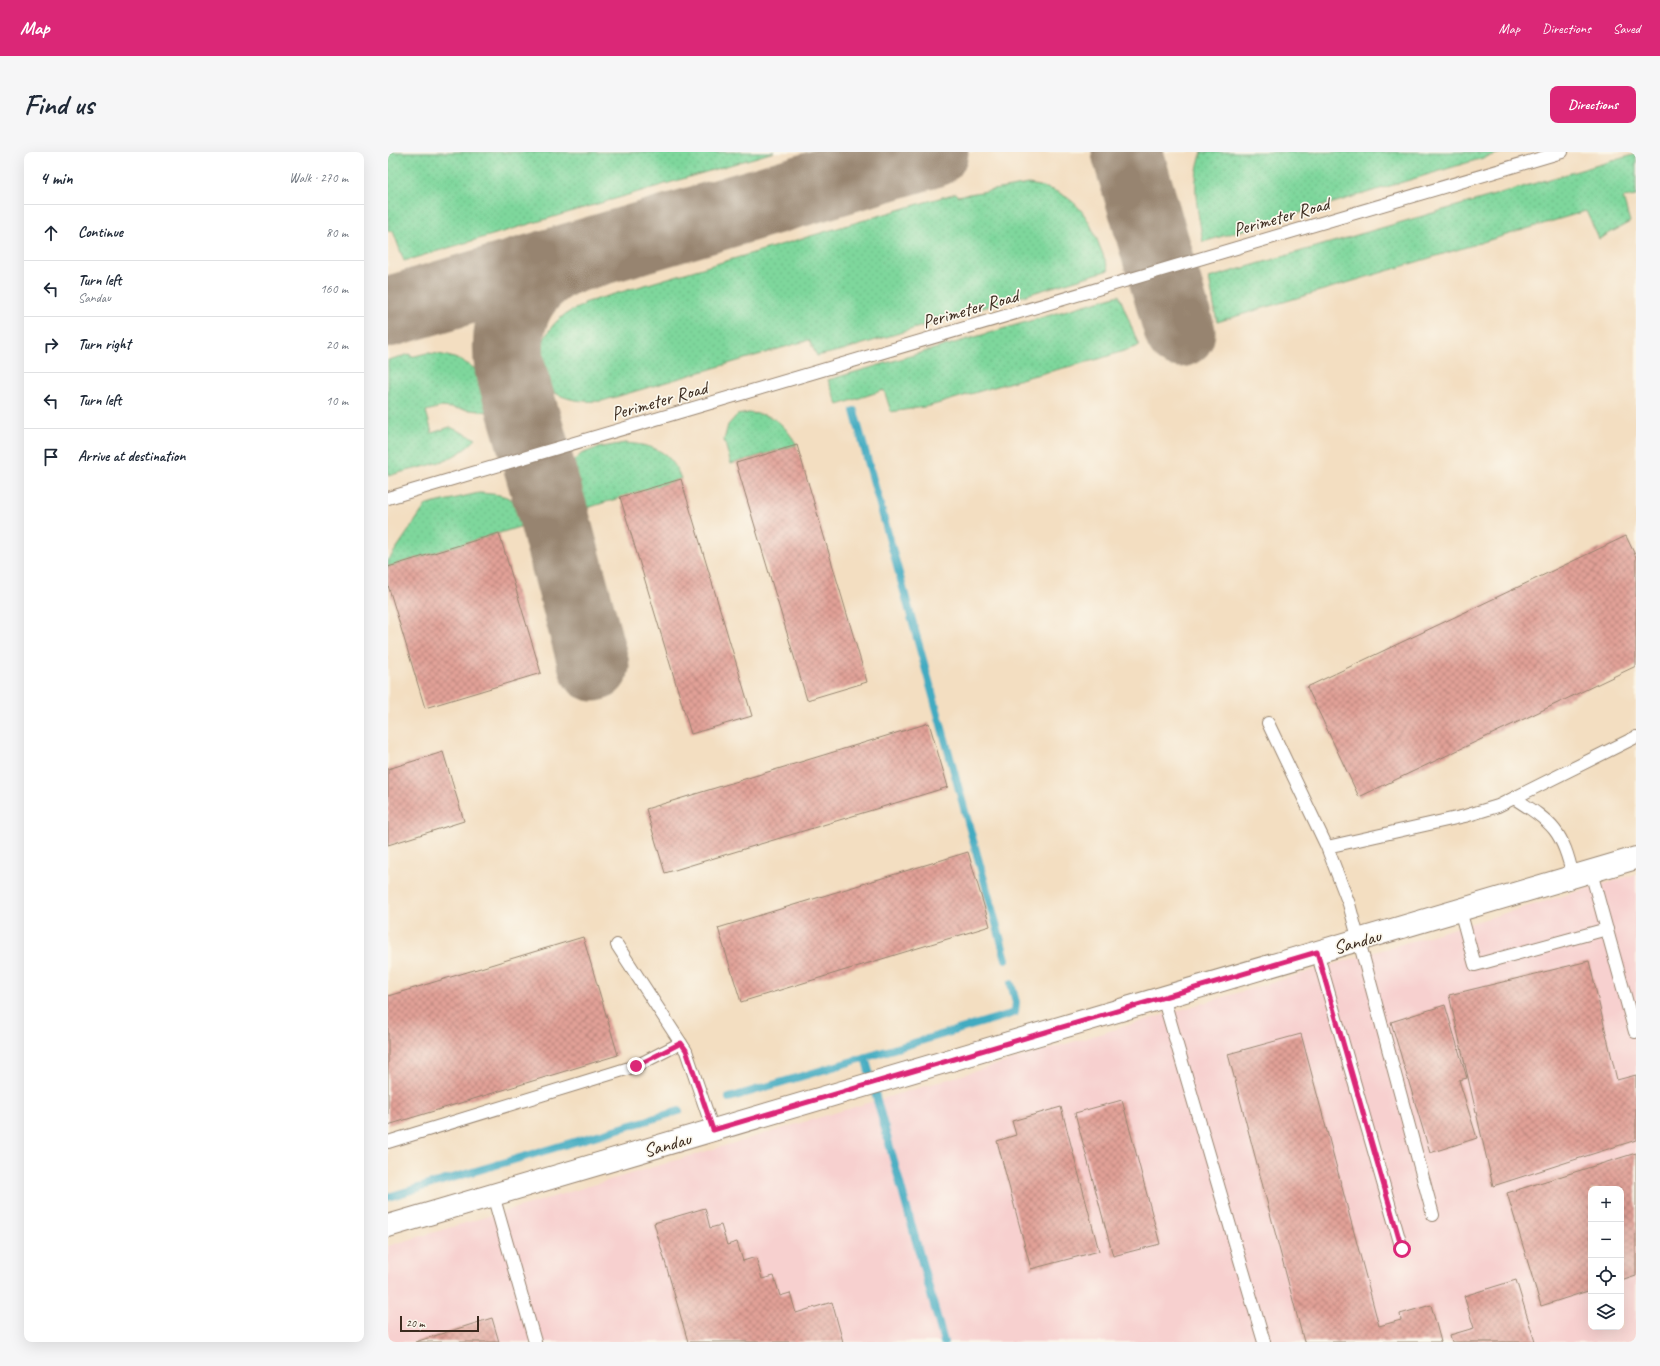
<!DOCTYPE html>
<html lang="en">
<head>
<meta charset="utf-8">
<style>
  :root { --surface:#fff; --page:#f6f6f7; --text:#1f2937; --muted:#747a83; --line:#e0e1e3; --accent:#db2777 }
  body { margin:0; font-family:Caveat,sans-serif; background:var(--page); color:var(--text) }
  .controls { position:absolute; right:12px; bottom:12px; display:grid; overflow:hidden; border-radius:8px; box-shadow:0 4px 16px #0002 }
  .controls button { width:36px; height:36px; display:grid; place-items:center; padding:0; border:0; border-bottom:1px solid var(--line); background:var(--surface); color:var(--text); font:20px sans-serif }
  .scale { position:absolute; left:12px; bottom:10px; width:79px; box-sizing:border-box; padding-left:4px; border:2px solid #3b2a1e; border-top:0; font-size:11px; line-height:14px; white-space:nowrap; color:#3b2a1e; -webkit-text-stroke:3px #fbf7ec; paint-order:stroke }
  .stop { position:absolute; width:12px; height:12px; margin:-9px; border:3px solid #db2777; border-radius:50%; background:#fff }
  .stop.end { background:#db2777; border-color:#fff; box-shadow:0 1px 4px #0008 }
  .list { margin:0; padding:0; list-style:none }
  h2 { display:flex; justify-content:space-between; align-items:center; height:52px; margin:0; padding:0 16px; font-size:17px }
  h2 small { font-size:13px; font-weight:400; color:var(--muted) }
  .list li { display:grid; grid-template-columns:26px 1fr auto; gap:12px; align-items:center; box-sizing:border-box; height:56px; padding:0 16px; border-top:1px solid var(--line) }
  .list b { display:block; font-size:15px; white-space:nowrap }
  .list p { margin:0; font-size:13px; white-space:nowrap; color:var(--muted) }
  .list em { font-size:13px; font-style:normal; color:var(--muted) }
  .icon { flex:none; width:22px; height:22px; fill:none; stroke:currentColor; stroke-width:2; stroke-linecap:round; stroke-linejoin:round }
  .map { position:relative; flex:none; width:1248px; height:1190px; overflow:hidden; border-radius:8px }
  header { display:flex; align-items:center; gap:24px; box-sizing:border-box; height:56px; padding:0 20px; background:var(--accent); color:#fff }
  header strong { font-size:19px }
  nav { display:flex; gap:22px; margin-inline-start:auto; font-size:14px }
  .intro { display:flex; align-items:center; justify-content:space-between; box-sizing:border-box; height:96px; padding:0 24px }
  h1 { margin:0; font-size:28px }
  .button { padding:10px 18px; border-radius:8px; background:var(--accent); color:#fff; font-size:14px; font-weight:700 }
  main { display:flex; gap:24px; padding:0 24px }
  aside { flex:1; background:var(--surface); border-radius:8px; box-shadow:0 4px 16px #0002 }
  .map>svg:first-child { display:block }
  .built { fill:#f7d0cf; fill-rule:evenodd }
  .grass { fill:url(#grass-dots); stroke:#5c805d }
  .lines { fill:none; stroke-linecap:round; stroke-linejoin:round }
  .stream { stroke:#42abc1; stroke-width:8 }
  .taxiway { stroke:#978470; stroke-width:71 }
  .building { fill:url(#building-cross-hatch) }
  .lane-casing { stroke:#978470; stroke-width:14 }
  .secondary-casing { stroke:#978470; stroke-width:24 }
  .lane { stroke:#fff; stroke-width:12 }
  .secondary { stroke:#fff; stroke-width:22 }
  .route { stroke:#db2777; stroke-width:5 }
  .labels { text-anchor:middle; stroke-width:3.5; stroke-linejoin:round; paint-order:stroke }
  .street-label { font-size:19px; fill:#3b2a1e; stroke:#fbf7ec }
</style>
</head>
<body>
<header>
<strong>Map</strong>
<nav><a>Map</a><a>Directions</a><a>Saved</a></nav>
</header>
<div class="intro"><h1>Find us</h1><a class="button">Directions</a></div>
<main>
<aside>
<h2>4 min<small>Walk · 270 m</small></h2>
<ul class="list">
<li><svg class="icon" aria-label="ahead" viewBox="0 0 24 24"><path d="M12 20V5M6 11l6-6 6 6"/></svg><div><b>Continue</b></div><em>80 m</em></li>
<li><svg class="icon" aria-label="left" viewBox="0 0 24 24"><path d="M17 20v-9H6M10 6l-5 5 5 5"/></svg><div><b>Turn left</b><p>Sandau</p></div><em>160 m</em></li>
<li><svg class="icon" aria-label="right" viewBox="0 0 24 24"><path d="M7 20v-9h11M14 6l5 5-5 5"/></svg><div><b>Turn right</b></div><em>20 m</em></li>
<li><svg class="icon" aria-label="left" viewBox="0 0 24 24"><path d="M17 20v-9H6M10 6l-5 5 5 5"/></svg><div><b>Turn left</b></div><em>10 m</em></li>
<li><svg class="icon" aria-label="arrive" viewBox="0 0 24 24"><path d="M6 21V4h12l-3 4 3 4H6"/></svg><div><b>Arrive at destination</b></div></li>
</ul>
</aside>
<div class="map">
<svg width="1248" height="1190" viewBox="0 0 1248 1190">
  <defs>
    <pattern id="grass-dots" width="8" height="8" patternUnits="userSpaceOnUse"><rect width="8" height="8" fill="#7ed79c"/><path d="M2 2h.1M6 6h.1" fill="none" stroke="#6eb986" stroke-width="1.8" stroke-linecap="round"/></pattern>
    <pattern id="building-cross-hatch" width="8" height="8" patternUnits="userSpaceOnUse"><rect width="8" height="8" fill="#e2a197"/><path d="M0 0l8 8M0 8l8-8" fill="none" stroke="#b8837b"/></pattern>
  </defs>
  <rect width="100%" height="100%" fill="#fbf7ec"/>
  <filter id="ink" filterUnits="userSpaceOnUse"><feTurbulence type="fractalNoise" baseFrequency=".025" numOctaves="2"/><feDisplacementMap in="SourceGraphic" scale="8" xChannelSelector="R" yChannelSelector="G"/><feConvolveMatrix kernelMatrix="1 2 1 2 8 2 1 2 1" color-interpolation-filters="sRGB"/></filter>
  <filter id="wash" filterUnits="userSpaceOnUse"><feTurbulence type="fractalNoise" baseFrequency=".012" numOctaves="4" result="noise"/><feDisplacementMap in="SourceGraphic" scale="16" xChannelSelector="R" yChannelSelector="G"/><feGaussianBlur stdDeviation="0.9" result="paint"/><feColorMatrix in="noise" values="0 0 0 0 0 0 0 0 0 0 0 0 0 0 0 0 0 1.4 0 .05"/><feComposite in="paint" operator="in"/></filter>
  <g filter="url(#wash)">
    <rect width="100%" height="100%" fill="#f3dec1"/>
    <path class="built" d="M1248 722V1190H0V1094ZM1203 1037H1233V1175H1203Z"/>
    <path class="grass" d="M0 0H386L16 109 5 79H0Z
      M814 0H1115L815 90C810 58 802 31 814 0Z
      M1248 2V44L1235 46 1242 70 1211 87 1198 59 829 170 821 126Z
      M641 32C697 41 702 71 721 118L455 198 429 204 421 188 214 249C197 250 179 249 164 239 141 222 152 185 169 169 177 161 187 157 196 153V151L568 41 569 44Z
      M731 143 751 194 711 207 640 225 542 254 503 260 496 238 450 253 440 228Z
      M39 201C61 202 91 211 99 234 102 243 102 251 102 260L53 255 38 259 44 281 62 275 88 287C64 313 32 314 0 324V208L22 202 23 205Z
      M360 261C387 262 395 271 409 293L343 312 336 288 340 273 349 263Z
      M237 291C264 293 283 298 293 327L189 359 183 330V312L193 302 209 296Z
      M91 341C121 343 127 344 141 372L0 415V409L38 353Z"/>
    <g class="lines">
      <path class="stream" d="M466 259 618 807
        M477 905 556 1190
        M341 946 623 862 627 860 628 850 623 832
        M0 1045 291 959"/>
      <path class="taxiway" d="M739 0 792 180
        M172 110C130 134 115 169 122 216L166 365 206 514
        M0 160 545 0"/>
    </g>
    <g id="blocks">
      <path class="building" d="M409 293 479 530 419 548 348 311Z
        M293 327 364 564 303 582 232 345Z
        M111 381 153 521 37 556 0 433V415Z
        M1238 384 1248 405V514L971 645 919 535Z
        M541 571 560 635 277 721 258 657Z
        M55 600 76 669 0 693V617Z
        M580 700 602 774 353 850 330 776Z
        M195 785 230 903 0 973V844Z
        M1201 809 1229 928 1248 923V988L1105 1034 1061 843Z
        M1057 853 1079 926 1071 928 1089 986 1042 1001 1003 870Z
        M913 882 991 1174 1013 1168 1012 1162 1043 1153 1053 1190H916L840 902Z
        M734 948 772 1092 725 1104 687 961Z
        M673 955 711 1099 643 1117 609 989 628 983 624 969Z
        M1248 1001V1124L1233 1129V1037H1203V1138L1153 1154 1119 1041Z
        M317 1056 322 1076 333 1073 339 1093 349 1090 355 1109 368 1105 374 1127 386 1124 392 1144 402 1141 408 1161 444 1150 455 1190H300L266 1071Z
        M1128 1128 1147 1190H1064L1062 1183 1086 1176 1076 1144Z
        M104 1166 111 1190H27Z"/>
    </g>
  </g>
  <g filter="url(#ink)">
    <use href="#blocks" fill-opacity="0" stroke="#978470" stroke-width="1"/>
    <g class="lines">
      <g class="lane-casing">
        <path id="lane" d="M0 346 1174 0
          M880 571 939 695
          M1126 646C1165 671 1175 679 1185 725
          M1203 720 1247 880
          M1072 758 1087 813 1219 777
          M229 793 298 899 325 978
          M929 800 1014 1097
          M775 845 876 1190
          M0 990 248 914 293 891
          M105 1043 147 1190
          M1045 1063 961 752 939 695 1077 664 1110 654 1248 585"/>
      </g>
      <g class="secondary-casing">
        <path id="secondary" d="M0 1074 1248 706"/>
      </g>
      <use href="#lane" class="lane"/>
      <use href="#secondary" class="secondary"/>
    </g>
  </g>
  <g class="lines" filter="url(#ink)">
    <path class="route" d="M248 914 293 891 298 898 325 978 929 800 1014 1097"/>
  </g>
  <g class="labels">
    <g class="street-label">
      <text transform="translate(893 64) rotate(-16)" y="7">Perimeter Road</text>
      <text transform="translate(582 156) rotate(-16)" y="7">Perimeter Road</text>
      <text transform="translate(271 248) rotate(-16)" y="7">Perimeter Road</text>
      <text transform="translate(969 789) rotate(-16)" y="7">Sandau</text>
      <text transform="translate(279 992) rotate(-16)" y="7">Sandau</text>
    </g>
  </g>
</svg>
<div class="controls">
<button>+</button>
<button>−</button>
<button><svg class="icon" aria-label="locate" viewBox="0 0 24 24"><circle cx="12" cy="12" r="6"/><path d="M12 2v4M12 18v4M2 12h4M18 12h4"/></svg></button>
<button><svg class="icon" aria-label="layers" viewBox="0 0 24 24"><path d="M12 4l9 5-9 5-9-5zM3 14l9 5 9-5"/></svg></button>
</div>
<div class="scale">20 m</div>
<div class="stop" style="left:1014px;top:1097px"></div>
<div class="stop end" style="left:248px;top:914px"></div>
</div>
</main>
</body>
</html>
